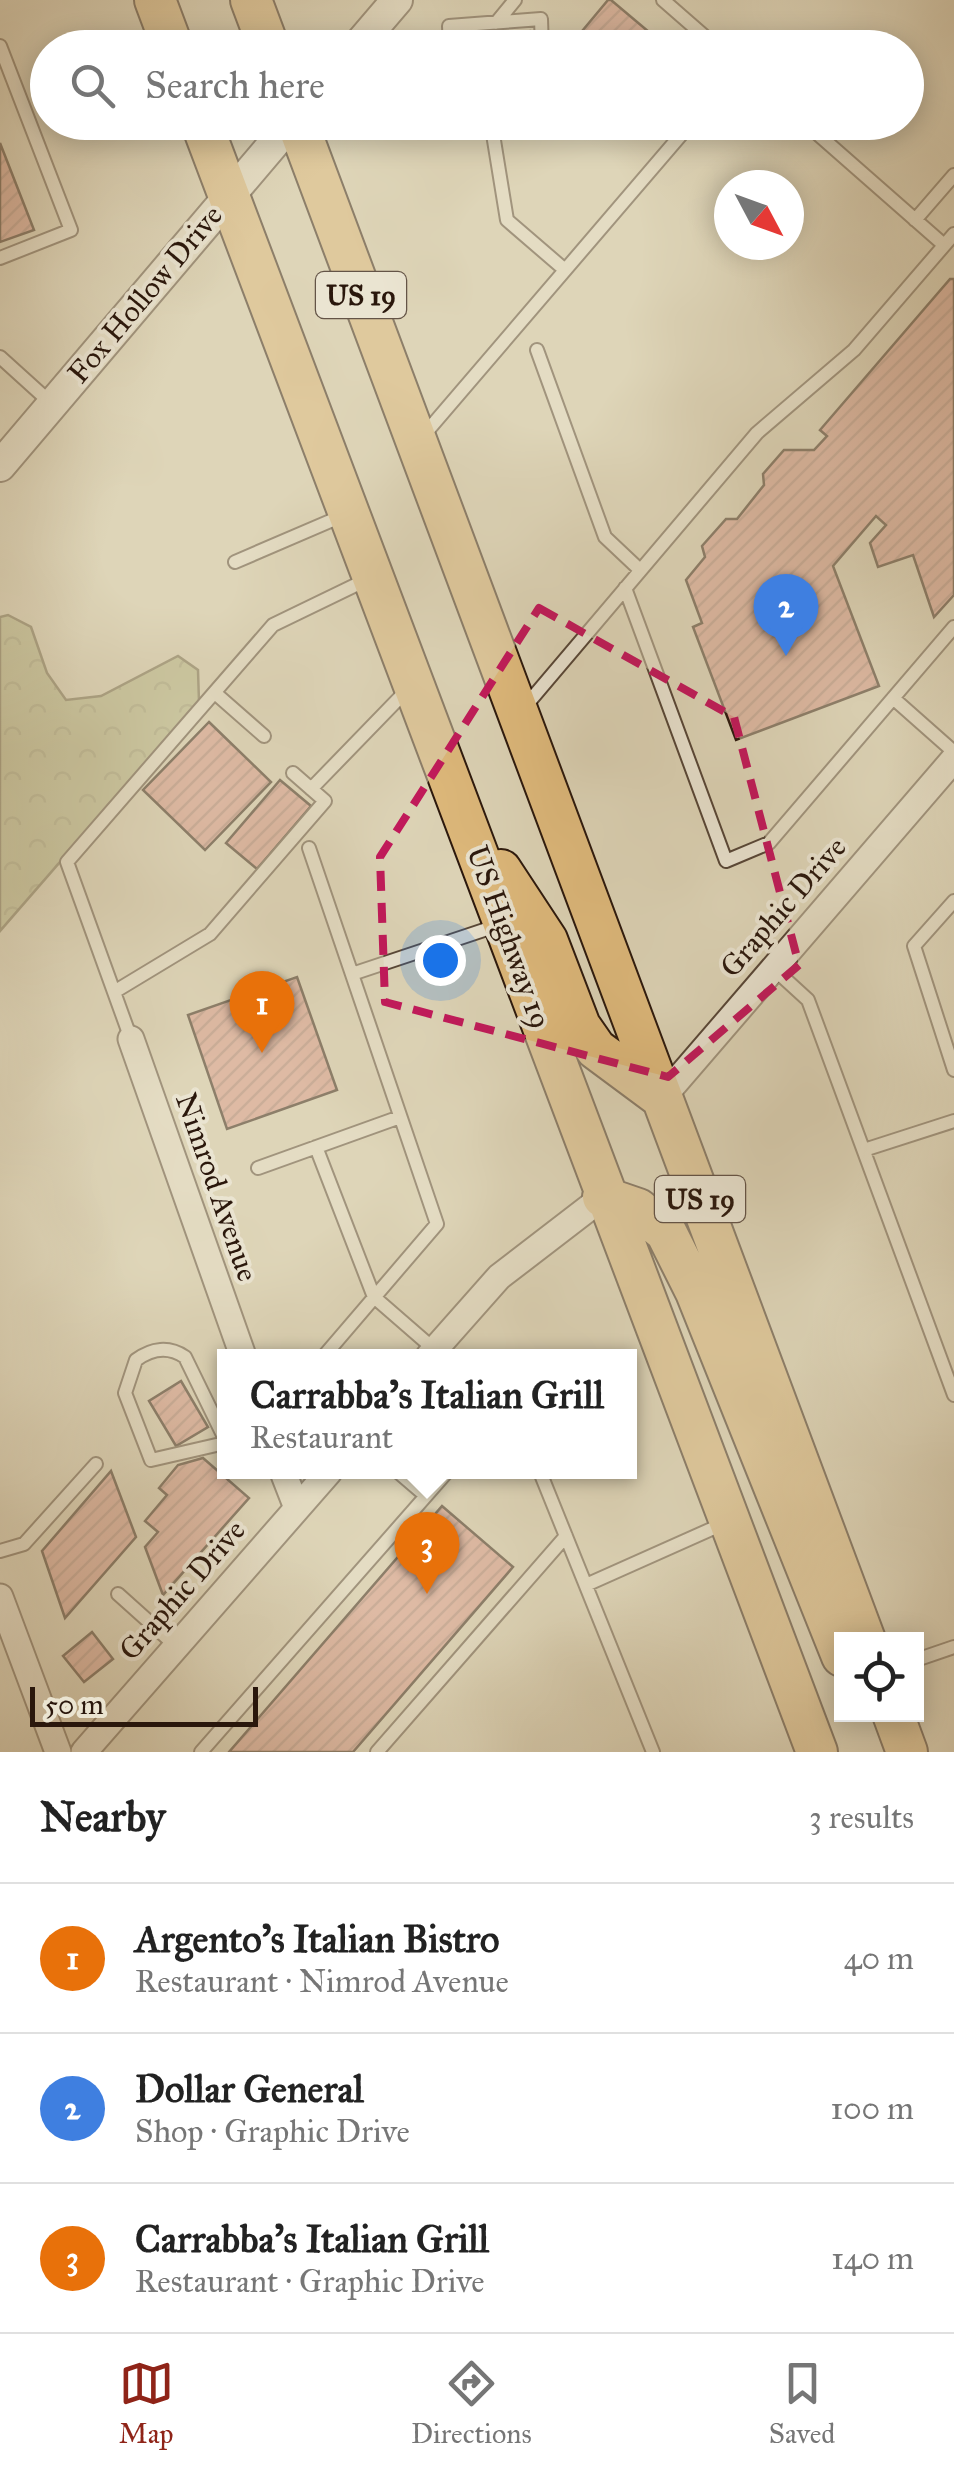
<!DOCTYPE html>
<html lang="en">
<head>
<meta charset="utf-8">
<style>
  :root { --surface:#fff; --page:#f6f6f6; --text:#222; --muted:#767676; --line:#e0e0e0; --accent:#8f2418 }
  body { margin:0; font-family:"IM FELL Great Primer",serif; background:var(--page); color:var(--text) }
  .controls { position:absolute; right:30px; bottom:30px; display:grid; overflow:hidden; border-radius:0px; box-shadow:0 5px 25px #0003 }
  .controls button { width:90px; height:90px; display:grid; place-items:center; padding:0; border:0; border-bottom:2px solid var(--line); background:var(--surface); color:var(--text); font:50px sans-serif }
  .compass { position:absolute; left:714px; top:170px; width:90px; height:90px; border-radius:50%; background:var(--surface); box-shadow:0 5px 25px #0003; rotate:131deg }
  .scale { position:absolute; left:30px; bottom:25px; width:228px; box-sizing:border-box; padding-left:10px; border:5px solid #2a170c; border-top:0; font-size:28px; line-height:35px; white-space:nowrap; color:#2a170c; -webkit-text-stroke:8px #eae4d1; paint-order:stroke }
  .you { position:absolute; left:440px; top:960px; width:35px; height:35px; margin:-25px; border:8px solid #fff; border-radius:50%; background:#1a73e8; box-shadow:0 0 0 15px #1a73e833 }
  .badge { display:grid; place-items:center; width:65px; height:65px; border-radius:50%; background:var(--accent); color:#fff; font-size:32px; font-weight:700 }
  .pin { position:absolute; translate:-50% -82px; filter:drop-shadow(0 2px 5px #0008) }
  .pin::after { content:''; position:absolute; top:52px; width:35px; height:30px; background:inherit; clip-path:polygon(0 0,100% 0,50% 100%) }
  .popup { position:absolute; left:217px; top:1349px; width:420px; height:130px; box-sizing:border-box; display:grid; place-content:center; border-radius:0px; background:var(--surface); filter:drop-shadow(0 2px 8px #0005); font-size:32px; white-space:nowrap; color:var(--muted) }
  .popup b { font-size:38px; color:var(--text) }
  .popup::after { content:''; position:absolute; left:50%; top:100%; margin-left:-20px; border:20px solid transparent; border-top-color:var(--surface) }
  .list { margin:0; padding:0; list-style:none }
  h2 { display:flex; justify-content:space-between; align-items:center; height:130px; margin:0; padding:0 40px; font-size:42px }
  h2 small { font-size:32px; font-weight:400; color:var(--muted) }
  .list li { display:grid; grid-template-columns:65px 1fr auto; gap:30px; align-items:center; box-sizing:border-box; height:150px; padding:0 40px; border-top:2px solid var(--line) }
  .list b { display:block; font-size:38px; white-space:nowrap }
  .list p { margin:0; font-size:32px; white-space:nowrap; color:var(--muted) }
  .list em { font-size:32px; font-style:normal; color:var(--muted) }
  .icon { flex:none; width:55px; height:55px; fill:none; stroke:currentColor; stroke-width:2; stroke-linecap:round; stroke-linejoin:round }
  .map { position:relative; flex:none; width:954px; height:1752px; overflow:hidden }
  .search { position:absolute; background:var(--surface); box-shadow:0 5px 25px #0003; left:30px; right:30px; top:30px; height:110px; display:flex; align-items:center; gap:25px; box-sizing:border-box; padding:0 35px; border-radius:55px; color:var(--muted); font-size:38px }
  .sheet { height:580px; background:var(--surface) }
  nav { display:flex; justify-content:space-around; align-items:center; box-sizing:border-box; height:140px; border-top:2px solid var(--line); background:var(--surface); font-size:28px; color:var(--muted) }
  nav a { display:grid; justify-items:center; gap:5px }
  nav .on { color:var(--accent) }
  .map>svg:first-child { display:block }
  .forest { fill:url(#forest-crowns); stroke:#72694b; stroke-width:2.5 }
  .building { fill:url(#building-hatch); stroke:#2a170c; stroke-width:2.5 }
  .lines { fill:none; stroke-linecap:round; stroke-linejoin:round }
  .service-casing { stroke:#574637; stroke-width:16 }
  .minor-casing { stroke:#574637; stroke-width:29 }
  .tertiary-casing { stroke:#574637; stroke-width:34 }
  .trunk-casing { stroke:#2a170c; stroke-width:44 }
  .service { stroke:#eae4d1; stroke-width:12 }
  .minor { stroke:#eae4d1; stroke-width:25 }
  .tertiary { stroke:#eae4d1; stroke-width:30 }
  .trunk { stroke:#dfba7c; stroke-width:40 }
  .marked { fill:none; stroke:#c2185b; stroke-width:8; stroke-dasharray:20 12; stroke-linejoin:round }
  .labels { text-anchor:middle; stroke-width:8; stroke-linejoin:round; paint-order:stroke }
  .shield { fill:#eae4d1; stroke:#645447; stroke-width:2.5 }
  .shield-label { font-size:28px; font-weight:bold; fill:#2a170c }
  .street-label { font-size:30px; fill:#2a170c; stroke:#eae4d1 }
</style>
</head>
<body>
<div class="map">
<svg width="954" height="1752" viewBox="0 0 954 1752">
  <defs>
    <pattern id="forest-crowns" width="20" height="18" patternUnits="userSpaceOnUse" patternTransform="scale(2.5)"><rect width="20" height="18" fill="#b9bb8a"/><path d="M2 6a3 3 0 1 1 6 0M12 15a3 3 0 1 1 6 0" fill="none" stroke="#9fa076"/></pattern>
    <pattern id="building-hatch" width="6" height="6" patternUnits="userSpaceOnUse" patternTransform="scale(2.5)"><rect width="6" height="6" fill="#dd9a8d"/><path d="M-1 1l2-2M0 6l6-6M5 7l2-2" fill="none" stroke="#b37d72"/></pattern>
  </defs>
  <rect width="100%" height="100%" fill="#ded5b8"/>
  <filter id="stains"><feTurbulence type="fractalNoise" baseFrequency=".002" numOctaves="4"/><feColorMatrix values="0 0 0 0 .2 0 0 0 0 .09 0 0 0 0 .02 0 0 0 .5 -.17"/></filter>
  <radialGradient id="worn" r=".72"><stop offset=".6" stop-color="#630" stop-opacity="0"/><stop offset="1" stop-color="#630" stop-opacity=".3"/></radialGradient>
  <path class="forest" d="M8 615 31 627 47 673 66 700 101 696 178 656 198 670 199 702 0 931V617Z"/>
  <path class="building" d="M608 0H611L668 48H568Z
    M530 31 531 48H461L460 37Z
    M0 143 34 230 0 242Z
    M950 279H954V595L934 617 913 555 878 567 870 543 886 525 876 516 833 566 879 686 736 740 693 627 702 623 686 580 705 557 702 546 726 519H737L764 485 763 474 784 450H814L827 436 820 430Z
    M209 722 271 782 205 850 143 790Z
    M280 780 311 806 257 869 226 843Z
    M297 977 337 1090 227 1129 188 1015Z
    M181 1381 208 1427 176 1446 149 1401Z
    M203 1458 249 1498 163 1595 145 1547 158 1532 145 1521 167 1495 159 1488 178 1465Z
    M111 1471 136 1537 65 1618 42 1551Z
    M442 1506 513 1567 353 1752H229Z
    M92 1632 113 1659 84 1682 63 1656Z"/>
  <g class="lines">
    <g class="service-casing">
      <path id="service" d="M663 0 718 48
        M496 23 515 0
        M0 46 71 230 0 258
        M450 48 449 26 541 19 542 48
        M491 122 507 220 565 270
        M804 122 944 245
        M915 220 954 175
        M537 350 605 537 640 570
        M0 357 52 404
        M423 436 692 122
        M235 562 342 516
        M625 588 726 861 769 843 954 627
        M215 693 264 736
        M893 698 954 752
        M523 709 757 433 854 350 954 234
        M311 789 407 690
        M309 848 437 1224 324 1356
        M954 901 914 946 954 1070
        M773 968 808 1000 954 1395
        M352 974 496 926
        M114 992 210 934 325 801 293 773
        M131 1039 67 862 273 625 368 579
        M316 1147 374 1297 435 1350
        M864 1150 954 1121
        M258 1168 400 1117
        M225 1439 185 1357C169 1346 152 1348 136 1360L125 1393 151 1460 225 1443
        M398 1472 426 1496
        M540 1472 653 1752
        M0 1551 24 1544 96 1464
        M586 1585 725 1523
        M118 1594 176 1646
        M916 1660 954 1647
        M201 1752 447 1472
        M377 1752 566 1536"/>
    </g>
    <g class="minor-casing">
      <path id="minor" d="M131 1039 243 1356
        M662 1098 954 759
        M429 1356 499 1277 603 1197
        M283 1472 297 1508
        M0 1597 58 1752
        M84 1752 329 1472"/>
    </g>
    <g class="tertiary-casing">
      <path id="tertiary" d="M356 48 397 0
        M0 466 292 122"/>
    </g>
    <g class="trunk-casing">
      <path id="trunk" d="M155 0 173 48
        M251 0 269 48
        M201 122C405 666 609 1210 817 1752
        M297 122 865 1640
        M501 870 547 940 580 1026 596 1049 662 1098
        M603 1197 638 1209 666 1232 696 1292 842 1656
        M893 1714 907 1752"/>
    </g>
    <use href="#service" class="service"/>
    <use href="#minor" class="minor"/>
    <use href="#tertiary" class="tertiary"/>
    <use href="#trunk" class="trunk"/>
  </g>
  <path d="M0 0H954V1752H0ZM539 608 734 717 799 965 668 1077 385 1002 380 857Z" fill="#ded5b8" fill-opacity=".55" fill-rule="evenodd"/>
  <path class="marked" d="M539 608 734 717 799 965 668 1077 385 1002 380 857Z"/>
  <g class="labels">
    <g class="shield">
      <rect x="316" y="272" width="90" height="46" rx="8"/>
      <rect x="655" y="1176" width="90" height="46" rx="8"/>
    </g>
    <g class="shield-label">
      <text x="361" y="305">US 19</text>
      <text x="700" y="1209">US 19</text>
    </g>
    <g class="street-label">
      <text transform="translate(145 294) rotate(-50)" y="10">Fox Hollow Drive</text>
      <text transform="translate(783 907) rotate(-49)" y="10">Graphic Drive</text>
      <text transform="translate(509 937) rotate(70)" y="10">US Highway 19</text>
      <text transform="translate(217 1187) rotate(71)" y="10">Nimrod Avenue</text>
      <text transform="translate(182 1590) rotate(-49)" y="10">Graphic Drive</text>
    </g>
  </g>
  <rect width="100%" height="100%" filter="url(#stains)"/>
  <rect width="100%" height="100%" fill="url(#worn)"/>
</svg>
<div class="controls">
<button><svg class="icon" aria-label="locate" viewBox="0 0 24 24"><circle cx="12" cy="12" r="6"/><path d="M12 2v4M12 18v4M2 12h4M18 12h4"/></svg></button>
</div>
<svg class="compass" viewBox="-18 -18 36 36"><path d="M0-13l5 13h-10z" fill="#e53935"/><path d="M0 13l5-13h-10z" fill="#767676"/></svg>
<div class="scale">50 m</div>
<div class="you"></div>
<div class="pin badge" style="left:262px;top:1053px;background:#e8710a">1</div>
<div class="pin badge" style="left:786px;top:656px;background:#3f7fe0">2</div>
<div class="pin badge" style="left:427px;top:1594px;background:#e8710a">3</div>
<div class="popup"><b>Carrabba's Italian Grill</b>Restaurant</div>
<div class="search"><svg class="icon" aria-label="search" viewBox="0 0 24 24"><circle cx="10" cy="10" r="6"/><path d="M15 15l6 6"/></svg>Search here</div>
</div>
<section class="sheet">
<h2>Nearby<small>3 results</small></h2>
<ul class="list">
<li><span class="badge" style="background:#e8710a">1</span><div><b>Argento's Italian Bistro</b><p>Restaurant · Nimrod Avenue</p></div><em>40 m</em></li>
<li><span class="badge" style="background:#3f7fe0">2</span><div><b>Dollar General</b><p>Shop · Graphic Drive</p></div><em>100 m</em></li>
<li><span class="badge" style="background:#e8710a">3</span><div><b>Carrabba's Italian Grill</b><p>Restaurant · Graphic Drive</p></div><em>140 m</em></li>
</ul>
</section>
<nav>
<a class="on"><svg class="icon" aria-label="map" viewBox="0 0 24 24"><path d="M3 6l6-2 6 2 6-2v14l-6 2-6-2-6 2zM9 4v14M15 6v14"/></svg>Map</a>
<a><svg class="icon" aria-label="directions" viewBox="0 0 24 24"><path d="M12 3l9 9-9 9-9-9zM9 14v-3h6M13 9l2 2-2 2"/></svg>Directions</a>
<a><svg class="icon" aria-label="saved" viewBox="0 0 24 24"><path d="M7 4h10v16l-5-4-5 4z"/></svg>Saved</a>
</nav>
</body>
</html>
